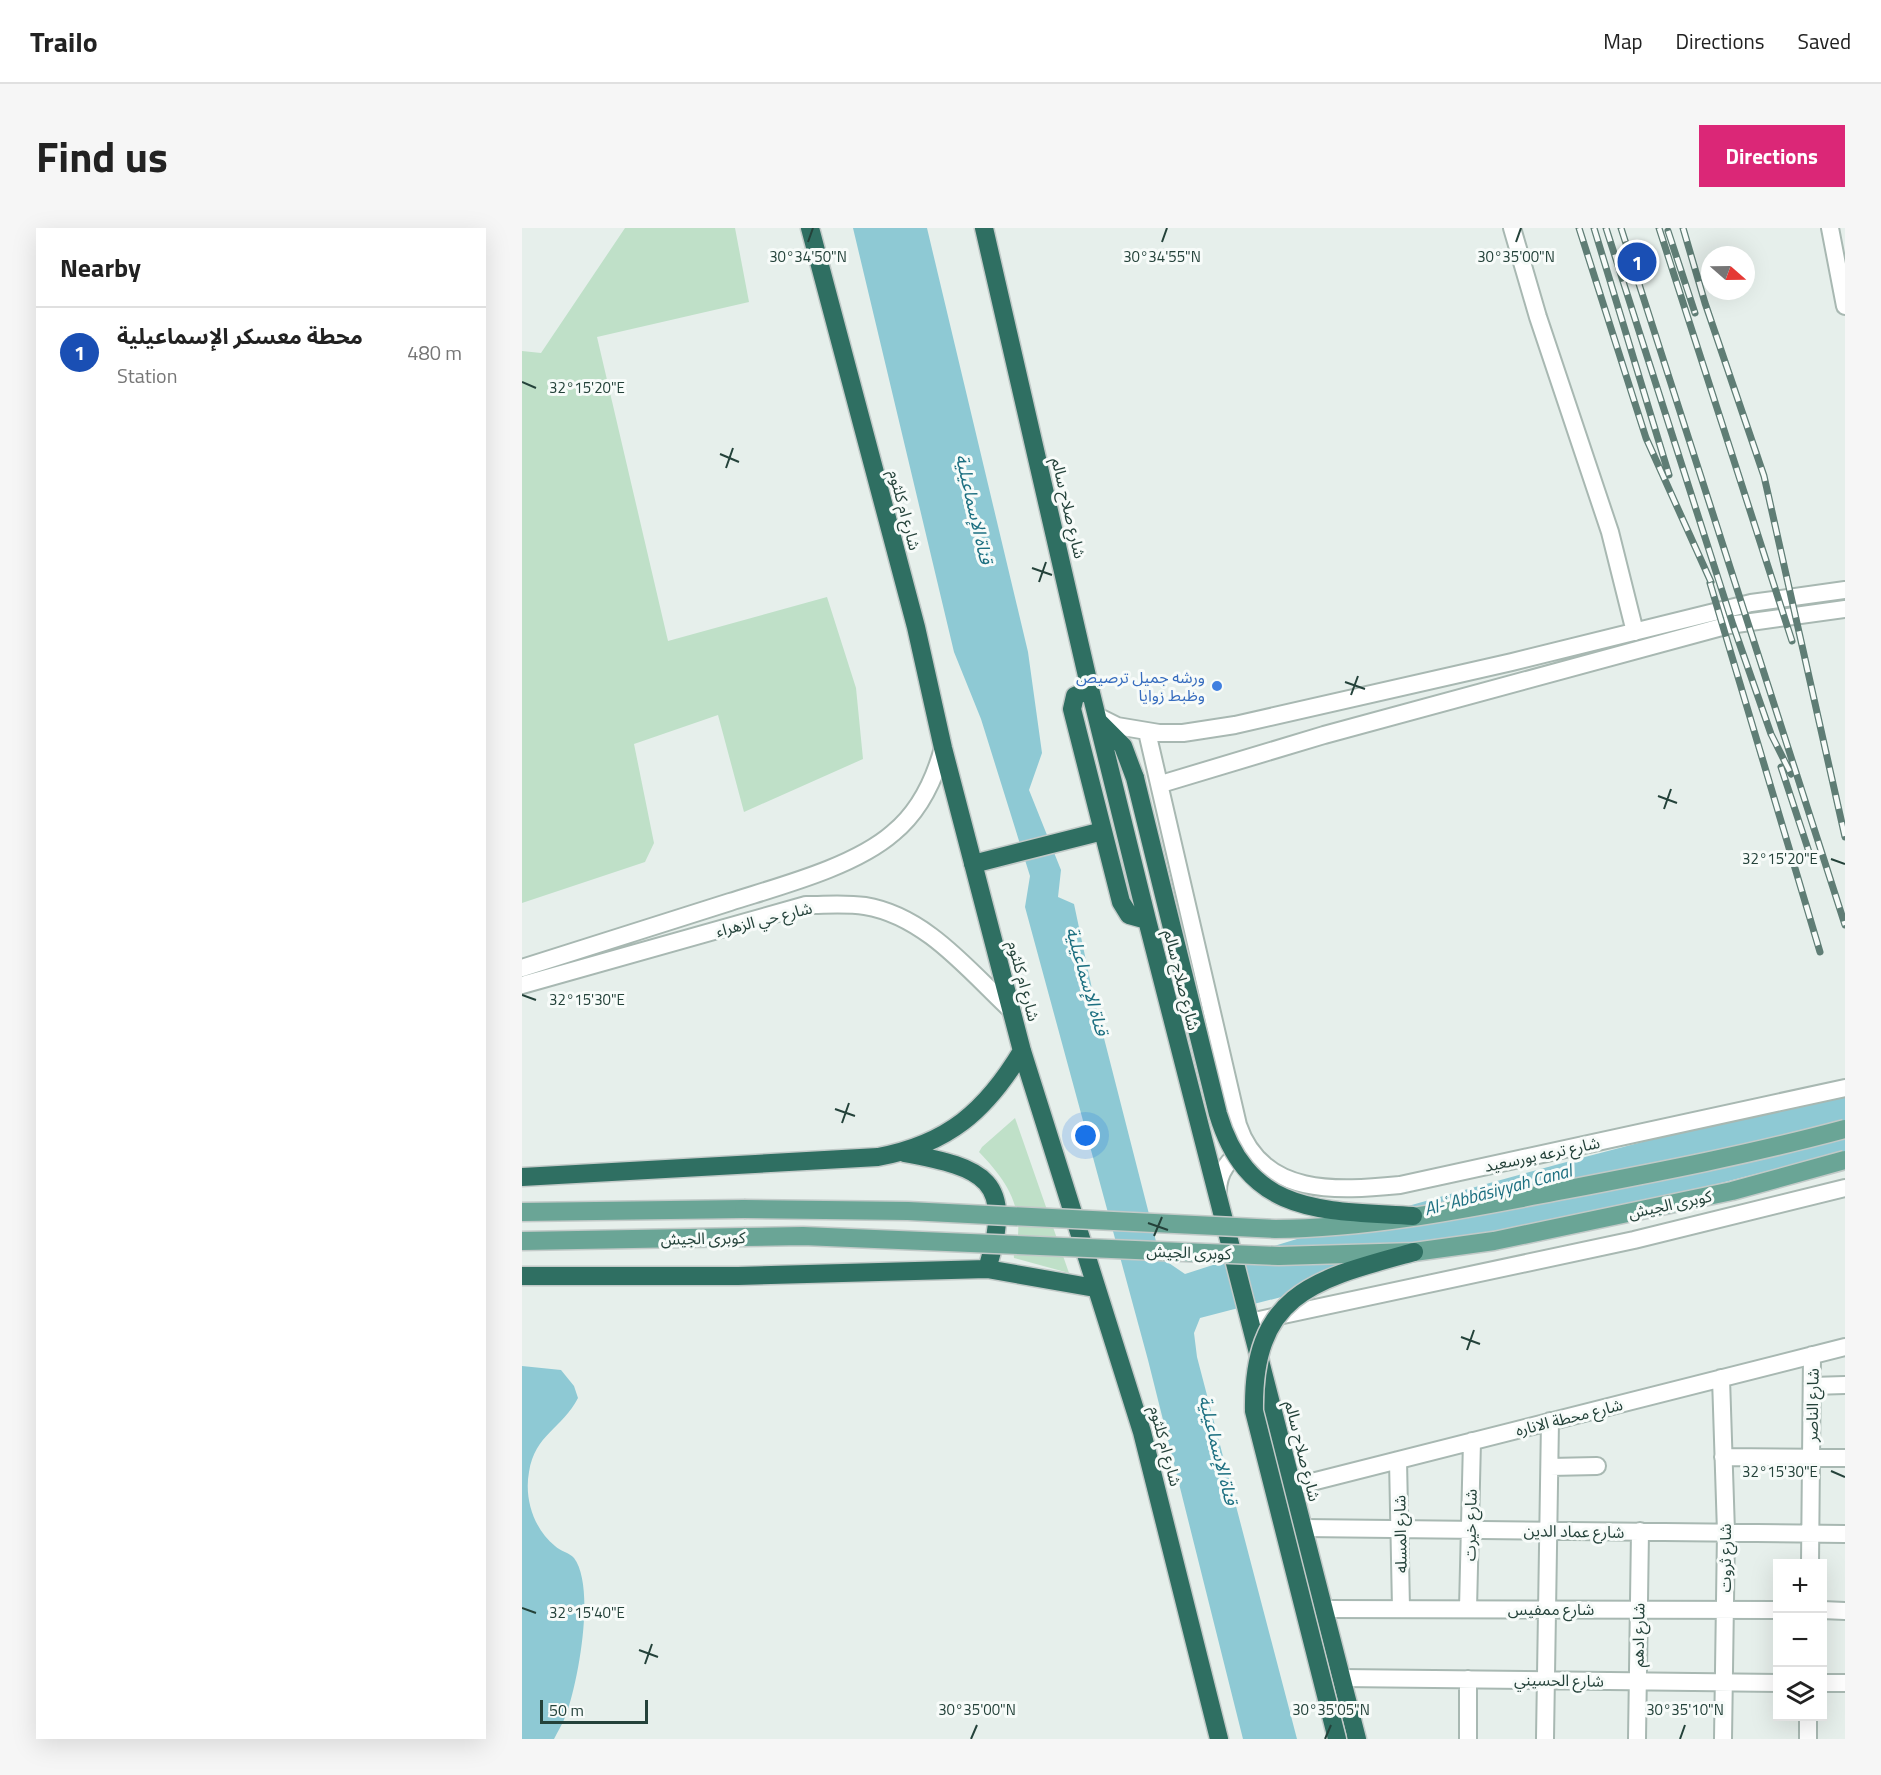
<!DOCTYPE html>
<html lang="en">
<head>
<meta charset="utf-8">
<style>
  :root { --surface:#fff; --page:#f6f6f6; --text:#222; --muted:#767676; --line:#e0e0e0; --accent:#db2777 }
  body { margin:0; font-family:"Titillium Web","Noto Sans Arabic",sans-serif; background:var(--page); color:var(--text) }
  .controls { position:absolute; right:18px; bottom:18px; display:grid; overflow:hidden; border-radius:0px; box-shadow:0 6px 24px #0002 }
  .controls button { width:54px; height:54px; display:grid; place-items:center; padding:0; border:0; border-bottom:2px solid var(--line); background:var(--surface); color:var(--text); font:30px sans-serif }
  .compass { position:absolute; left:1179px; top:18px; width:54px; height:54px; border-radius:50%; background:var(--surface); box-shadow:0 6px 24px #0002; rotate:110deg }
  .scale { position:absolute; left:18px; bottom:15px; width:108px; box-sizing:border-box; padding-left:6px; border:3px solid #24423a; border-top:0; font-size:16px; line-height:21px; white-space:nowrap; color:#24423a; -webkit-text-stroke:4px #f7fbf9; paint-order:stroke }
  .you { position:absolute; left:564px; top:908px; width:21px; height:21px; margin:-15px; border:4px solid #fff; border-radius:50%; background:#1a73e8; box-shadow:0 0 0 9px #1a73e833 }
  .badge { display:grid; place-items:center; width:39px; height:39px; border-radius:50%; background:var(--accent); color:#fff; font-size:20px; font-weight:700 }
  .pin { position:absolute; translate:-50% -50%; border:3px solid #fff; box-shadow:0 2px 6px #0006 }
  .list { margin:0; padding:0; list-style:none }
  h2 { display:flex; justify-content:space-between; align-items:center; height:78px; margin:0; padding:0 24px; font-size:26px }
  h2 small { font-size:20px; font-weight:400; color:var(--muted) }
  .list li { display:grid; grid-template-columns:39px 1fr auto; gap:18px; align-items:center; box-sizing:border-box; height:90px; padding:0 24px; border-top:2px solid var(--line) }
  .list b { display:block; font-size:22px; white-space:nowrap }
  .list p { margin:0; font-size:20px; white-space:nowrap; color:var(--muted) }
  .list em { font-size:20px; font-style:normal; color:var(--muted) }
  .icon { flex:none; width:33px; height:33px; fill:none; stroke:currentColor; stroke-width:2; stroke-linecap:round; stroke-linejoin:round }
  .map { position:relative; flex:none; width:1323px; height:1511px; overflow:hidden; border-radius:0px }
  header { display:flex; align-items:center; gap:36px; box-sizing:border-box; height:84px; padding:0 30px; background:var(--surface); border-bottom:2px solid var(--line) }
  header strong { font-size:28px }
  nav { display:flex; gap:33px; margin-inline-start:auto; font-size:21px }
  .intro { display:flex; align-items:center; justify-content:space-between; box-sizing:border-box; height:144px; padding:0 36px }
  h1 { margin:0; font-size:42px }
  .button { padding:15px 27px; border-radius:0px; background:var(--accent); color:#fff; font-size:21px; font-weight:700 }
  main { display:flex; gap:36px; padding:0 36px }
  aside { flex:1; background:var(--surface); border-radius:0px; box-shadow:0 6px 24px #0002 }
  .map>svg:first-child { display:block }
  .green { fill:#bfe0c8 }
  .water { fill:#8ec9d4 }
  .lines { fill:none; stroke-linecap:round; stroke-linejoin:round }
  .minor-casing { stroke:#a8b8b2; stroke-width:20 }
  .major-casing { stroke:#c2cac8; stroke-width:21 }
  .highway-casing { stroke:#c2cac8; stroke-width:21 }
  .minor { stroke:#fff; stroke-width:16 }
  .major { stroke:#6aa596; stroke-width:18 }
  .highway { stroke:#2f6f62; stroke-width:18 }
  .rail-casing { stroke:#5f7d75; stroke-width:7 }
  .rail { stroke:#f7fbf9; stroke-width:4.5; stroke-dasharray:14; stroke-linecap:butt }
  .major-bridge-casing { stroke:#c2cac8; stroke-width:21; stroke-linecap:butt }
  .highway-bridge-casing { stroke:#c2cac8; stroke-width:21; stroke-linecap:butt }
  .major-bridge { stroke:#6aa596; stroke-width:18 }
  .highway-bridge { stroke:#2f6f62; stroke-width:18 }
  .ticks { fill:none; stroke:#24423a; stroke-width:2 }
  .shop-dot { fill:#3f7fe0; stroke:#f7fbf9; stroke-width:2 }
  .labels { text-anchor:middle; stroke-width:6; stroke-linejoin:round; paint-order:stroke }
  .street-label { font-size:16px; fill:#24423a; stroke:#f7fbf9 }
  .shop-label { font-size:16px; fill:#366cbe; stroke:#f7fbf9; text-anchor:end }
  .water-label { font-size:18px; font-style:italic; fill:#1c6f80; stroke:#f7fbf9 }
  .ticks-label { font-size:15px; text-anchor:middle; fill:#24423a; stroke:#f7fbf9; stroke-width:6; stroke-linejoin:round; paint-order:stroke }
</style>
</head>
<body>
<header>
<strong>Trailo</strong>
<nav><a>Map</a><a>Directions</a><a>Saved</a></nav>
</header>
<div class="intro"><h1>Find us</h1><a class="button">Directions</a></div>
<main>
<aside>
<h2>Nearby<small></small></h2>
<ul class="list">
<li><span class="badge" style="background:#1a4fb4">1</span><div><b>محطة معسكر الإسماعيلية</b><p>Station</p></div><em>480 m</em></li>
</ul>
</aside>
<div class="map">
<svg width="1323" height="1511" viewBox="0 0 1323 1511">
  <rect width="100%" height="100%" fill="#e6efeb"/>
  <path class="green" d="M103 0H213L227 74 75 109 146 413 305 369 334 460 341 531 222 584 196 487 112 516 132 615 123 634 0 675V123L19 125Z
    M493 890 547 1045 492 1030C491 1022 495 1015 496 1007 499 972 479 947 457 924L460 919Z"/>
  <path class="water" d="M331 0H405L506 424 520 525 507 562 539 642 536 669 552 676 573 775 638 1029 663 1046C880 976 1101 917 1323 863V923L678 1090 672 1105 675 1129 775 1511H721L626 1132 503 679 508 648 459 491 432 424Z
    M0 1138 39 1142 52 1158 56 1170C40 1201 13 1206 7 1244 2 1271 12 1301 33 1318 38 1323 48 1325 52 1330 74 1359 56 1455 44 1487 41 1495 36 1503 32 1511H0Z"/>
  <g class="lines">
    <g class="minor-casing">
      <path id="minor" d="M990 0 1016 89 1088 304 1113 404
        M1308 0 1323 78
        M575 488 595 498 637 505H661L713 497 990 434 1229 375 1323 362
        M625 504 716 897C740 969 816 963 878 957L1323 860
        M639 556 802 507 1207 397 1323 381
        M0 740C69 718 139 696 208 674 258 658 332 639 371 605 398 583 412 553 421 520
        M0 757 284 677C304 677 323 675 343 678 404 688 447 743 490 783
        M696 967C695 946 706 930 725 921
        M728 1094 1112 1012 1323 960
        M1199 1150 1204 1304 1201 1511
        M1290 1158 1323 1157
        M1201 1229 1323 1230
        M876 1232 879 1380
        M1028 1239 1075 1238
        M770 1259 1323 1119
        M781 1300 1323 1306
        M1288 1336 1290 1127
        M802 1381 1256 1382
        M946 1381 950 1213
        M1300 1382 1323 1383
        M819 1450 1256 1455
        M1300 1455H1323
        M946 1511V1451
        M1023 1511 1028 1193
        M1115 1511 1118 1303
        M1286 1511V1488"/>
    </g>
    <g class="major-casing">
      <path id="major" d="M0 984 222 981
        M0 1013 222 1009"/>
    </g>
    <g class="highway-casing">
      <path id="highway" d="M288 0 394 399 421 520 500 823 620 1204 697 1511
        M462 0 568 461 625 692 835 1511
        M568 461 553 468 550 481 599 674 607 687 625 692
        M577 494 601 518 613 550
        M451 636 581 603
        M382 925C463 940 493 951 465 1041
        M0 949 356 929C426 916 464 883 500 823
        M0 1048H216L465 1041 573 1060"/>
    </g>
    <use href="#minor" class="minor"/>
    <use href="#major" class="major"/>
    <use href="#highway" class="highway"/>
    <g class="rail-casing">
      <path id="rail" d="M1057 0 1124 210 1189 354
        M1072 0 1147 247
        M1084 0 1211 397 1249 506 1269 546
        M1099 0 1323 697
        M1137 0 1270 413
        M1161 0 1183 75 1242 248 1323 609
        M1146 3 1173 85
        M1188 355 1298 724
        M1259 539 1287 624"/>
    </g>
    <use href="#rail" class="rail"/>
    <g class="major-bridge-casing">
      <path id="major-bridge" d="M222 981 386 983 753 1001C850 1000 947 980 1042 962 1136 944 1230 926 1323 901
        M222 1009 281 1008 757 1028 892 1024 972 1013 1210 963 1323 932"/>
    </g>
    <g class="highway-bridge-casing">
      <path id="highway-bridge" d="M613 550 696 886C727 989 802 982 891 988
        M815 1511 732 1183C730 1064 794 1051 892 1024"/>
    </g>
    <use href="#major-bridge" class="major-bridge"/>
    <use href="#highway-bridge" class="highway-bridge"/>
  </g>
  <path class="ticks" d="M286 14 291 0M640 14 645 0M994 14 999 0M0 154 14 160M198 226 217 234M204 240 211 220M510 340 530 347M517 354 524 334M823 454 843 461M829 467 836 448M1136 568 1155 575M1142 581 1149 561M1309 631 1323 636M0 767 14 772M313 881 333 888M320 895 327 875M626 995 646 1002M632 1008 640 989M939 1109 958 1116M945 1122 952 1102M1309 1243 1323 1249M0 1380 14 1385M117 1422 136 1429M123 1436 130 1416M449 1511 455 1497M803 1511 809 1497M1158 1511 1163 1497"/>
  <circle class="shop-dot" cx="695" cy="458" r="6"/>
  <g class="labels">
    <g class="street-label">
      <text transform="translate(547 280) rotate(77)" y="6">شارع صلاح سالم</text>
      <text transform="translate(383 282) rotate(75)" y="6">شارع ام كلثوم</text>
      <text transform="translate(242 691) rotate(-14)" y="6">شارع حي الزهراء</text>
      <text transform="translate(660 752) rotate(76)" y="6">شارع صلاح سالم</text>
      <text transform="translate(502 753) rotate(75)" y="6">شارع ام كلثوم</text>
      <text transform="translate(1020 926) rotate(-12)" y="6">شارع ترعه بورسعيد</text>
      <text transform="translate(1148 976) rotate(-12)" y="6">كوبرى الجيش</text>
      <text transform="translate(181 1010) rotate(-1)" y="6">كوبرى الجيش</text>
      <text transform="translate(667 1024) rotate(2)" y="6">كوبرى الجيش</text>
      <text transform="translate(1290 1177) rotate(-89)" y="6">شارع الناصر</text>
      <text transform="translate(1047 1189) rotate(-14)" y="6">شارع محطة الاناره</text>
      <text transform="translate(644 1218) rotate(75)" y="6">شارع ام كلثوم</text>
      <text transform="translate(781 1223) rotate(76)" y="6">شارع صلاح سالم</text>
      <text transform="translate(948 1297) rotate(-89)" y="6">شارع خيرت</text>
      <text transform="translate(1052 1303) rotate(1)" y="6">شارع عماد الدين</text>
      <text transform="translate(878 1306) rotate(-91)" y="6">شارع المسله</text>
      <text transform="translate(1203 1330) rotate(-90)" y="6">شارع ثروت</text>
      <text x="1029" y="1387">شارع ممفيس</text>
      <text transform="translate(1116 1407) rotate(-89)" y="6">شارع ادهم</text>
      <text transform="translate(1037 1452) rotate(1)" y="6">شارع الحسيني</text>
    </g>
    <g class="shop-label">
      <text x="683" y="455">ورشه جميل ترصيص<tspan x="683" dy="18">وظبط زوايا</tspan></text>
    </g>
    <g class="water-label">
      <text transform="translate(452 281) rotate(77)" y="6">قناة الإسماعيلية</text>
      <text transform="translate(565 753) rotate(74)" y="6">قناة الإسماعيلية</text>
      <text transform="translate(976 962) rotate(-15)" y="6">Al-ʿAbbāsiyyah Canal</text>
      <text transform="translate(696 1222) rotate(76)" y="6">قناة الإسماعيلية</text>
    </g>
  </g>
  <g class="ticks-label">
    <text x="286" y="34">30°34'50"N</text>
    <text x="640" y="34">30°34'55"N</text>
    <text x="994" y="34">30°35'00"N</text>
    <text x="65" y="165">32°15'20"E</text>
    <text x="1258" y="636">32°15'20"E</text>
    <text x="65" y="777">32°15'30"E</text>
    <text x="1258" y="1249">32°15'30"E</text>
    <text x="65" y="1390">32°15'40"E</text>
    <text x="455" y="1487">30°35'00"N</text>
    <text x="809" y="1487">30°35'05"N</text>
    <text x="1163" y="1487">30°35'10"N</text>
  </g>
</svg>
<div class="controls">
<button>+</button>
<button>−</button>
<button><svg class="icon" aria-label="layers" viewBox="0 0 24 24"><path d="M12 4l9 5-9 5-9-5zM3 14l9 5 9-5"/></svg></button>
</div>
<svg class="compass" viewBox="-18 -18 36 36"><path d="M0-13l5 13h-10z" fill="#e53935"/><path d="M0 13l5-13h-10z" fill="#767676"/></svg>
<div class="scale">50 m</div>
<div class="you"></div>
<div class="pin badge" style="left:1115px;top:34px;background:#1a4fb4">1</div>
</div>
</main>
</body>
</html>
